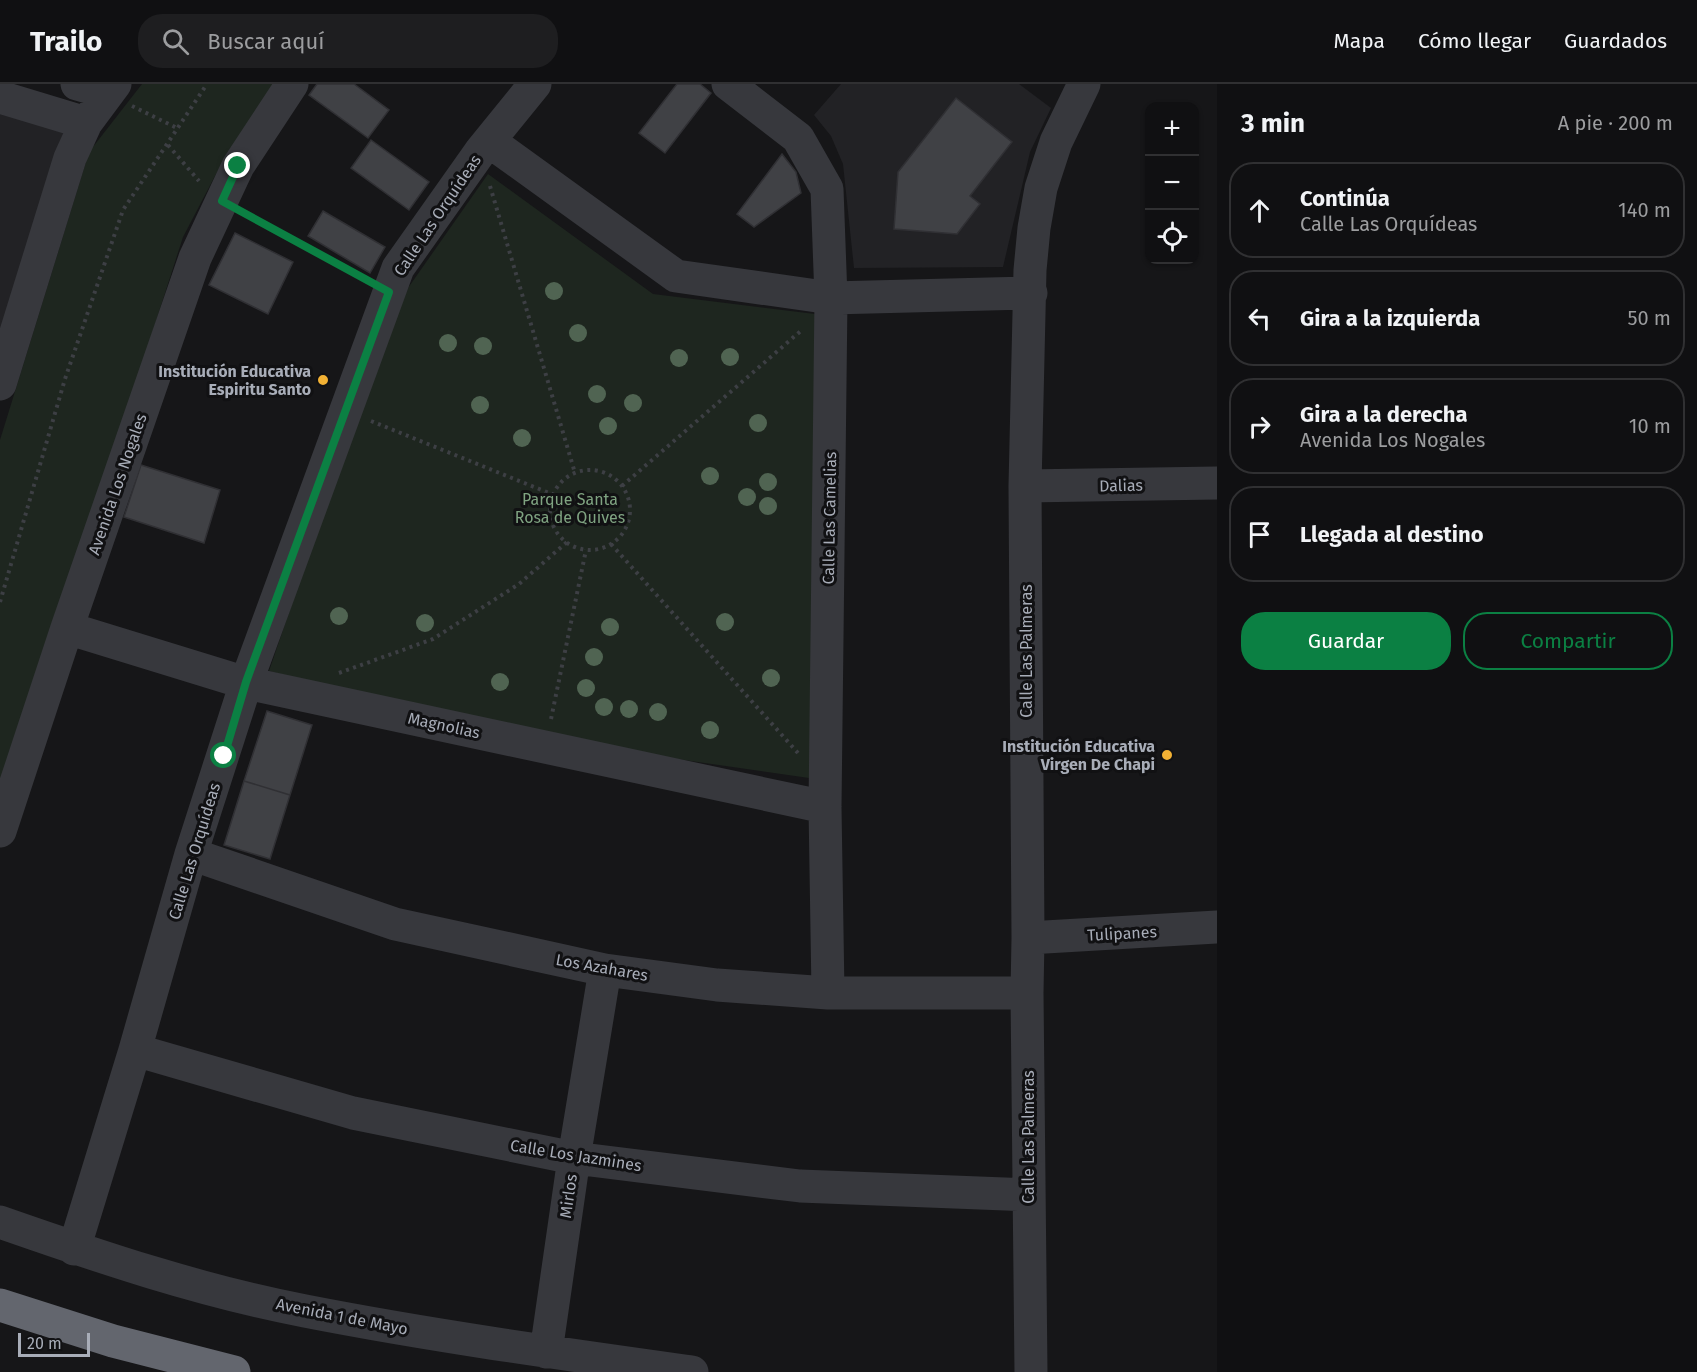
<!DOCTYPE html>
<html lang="es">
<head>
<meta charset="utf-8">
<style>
  :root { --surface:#101012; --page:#1e1e20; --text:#f1f3f6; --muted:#9c9d9f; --line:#303032; --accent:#0b8043 }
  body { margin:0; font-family:"Fira Sans",sans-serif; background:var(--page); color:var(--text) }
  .controls { position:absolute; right:18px; top:18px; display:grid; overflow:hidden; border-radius:12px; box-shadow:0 2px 4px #0004 }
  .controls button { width:54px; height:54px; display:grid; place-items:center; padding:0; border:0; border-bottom:2px solid var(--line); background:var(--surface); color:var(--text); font:30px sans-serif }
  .scale { position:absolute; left:18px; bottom:15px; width:72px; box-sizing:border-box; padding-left:6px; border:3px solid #a8adb8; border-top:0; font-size:16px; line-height:21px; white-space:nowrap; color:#a8adb8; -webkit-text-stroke:4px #111113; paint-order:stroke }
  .stop { position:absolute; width:18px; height:18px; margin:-14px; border:4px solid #0b8043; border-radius:50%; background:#fff }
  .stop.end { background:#0b8043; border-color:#fff; box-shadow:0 2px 6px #0008 }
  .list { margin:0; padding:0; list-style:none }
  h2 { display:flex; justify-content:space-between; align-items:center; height:78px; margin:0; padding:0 24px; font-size:26px }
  h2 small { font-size:20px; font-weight:400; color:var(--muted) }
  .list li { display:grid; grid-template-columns:39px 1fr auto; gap:18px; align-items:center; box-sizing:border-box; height:96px; margin:0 12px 12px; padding:0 12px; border:2px solid var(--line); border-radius:24px }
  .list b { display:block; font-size:22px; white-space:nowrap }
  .list p { margin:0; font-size:20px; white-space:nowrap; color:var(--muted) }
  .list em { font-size:20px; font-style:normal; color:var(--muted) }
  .actions { display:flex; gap:12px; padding:18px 24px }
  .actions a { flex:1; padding:14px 0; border:2px solid var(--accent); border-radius:24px; text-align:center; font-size:21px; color:var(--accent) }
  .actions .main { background:var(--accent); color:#fff }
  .icon { flex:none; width:33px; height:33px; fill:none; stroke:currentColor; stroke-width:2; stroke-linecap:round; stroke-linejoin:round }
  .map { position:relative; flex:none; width:1217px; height:1288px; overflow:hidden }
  header { display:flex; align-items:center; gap:36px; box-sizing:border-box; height:84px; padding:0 30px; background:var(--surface); border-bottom:2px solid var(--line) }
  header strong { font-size:28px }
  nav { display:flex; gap:33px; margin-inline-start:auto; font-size:21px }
  .search { width:420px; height:54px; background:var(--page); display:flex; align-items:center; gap:15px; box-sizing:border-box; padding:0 21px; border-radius:24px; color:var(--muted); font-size:22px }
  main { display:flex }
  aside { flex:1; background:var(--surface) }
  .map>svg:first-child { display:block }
  .built { fill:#222225 }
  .green { fill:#1e261f }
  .building { fill:#404145; stroke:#303034; stroke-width:1.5 }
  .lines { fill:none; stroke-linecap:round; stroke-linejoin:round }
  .path { stroke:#3d3f44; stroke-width:4; stroke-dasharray:3 4.5; stroke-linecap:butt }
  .minor { stroke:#37383d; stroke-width:33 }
  .highway { stroke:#63666e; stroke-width:33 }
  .tree { fill:#506452 }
  .route { stroke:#0b8043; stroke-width:8 }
  .poi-dot { fill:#f2b134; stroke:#111113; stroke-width:2 }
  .labels { text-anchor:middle; stroke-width:6; stroke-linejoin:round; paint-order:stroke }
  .street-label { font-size:16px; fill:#a8adb8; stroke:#111113 }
  .poi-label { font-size:16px; font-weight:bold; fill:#a8adb8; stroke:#111113; text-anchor:end }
  .park-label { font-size:16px; fill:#7fa381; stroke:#111113 }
</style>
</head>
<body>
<header>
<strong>Trailo</strong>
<div class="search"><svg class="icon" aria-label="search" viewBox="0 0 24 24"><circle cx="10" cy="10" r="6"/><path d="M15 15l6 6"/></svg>Buscar aquí</div>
<nav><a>Mapa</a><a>Cómo llegar</a><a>Guardados</a></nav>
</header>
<main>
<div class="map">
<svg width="1217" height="1288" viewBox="0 0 1217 1288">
  <rect width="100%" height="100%" fill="#161618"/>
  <path class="built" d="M841 0H1019L1051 24 1030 68 1003 183 854 184 843 80 831 52 814 31Z
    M0 19 56 36 69 58 0 282Z"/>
  <path class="green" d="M142 0H280L227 69 183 153 0 723V356L89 68Z
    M488 90 653 210 815 230 816 695 552 657 269 587 353 341 408 204Z"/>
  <path class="building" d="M317 0H354L389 26 368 54 309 11Z
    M677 0H700L711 9 665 69 639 49Z
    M956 14 1012 58 970 112 980 120 957 150 894 145 898 88Z
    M371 56 429 98 409 126 351 84Z
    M782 70 796 88 801 109 754 143 737 130Z
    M323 127 385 163 370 189 308 152Z
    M235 149 293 178 268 230 209 201Z
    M141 381 220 406 204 459 124 433Z
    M267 627 312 641 290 711 244 697Z
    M244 697 290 711 270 775 224 761Z"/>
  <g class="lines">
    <path class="path" d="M132 22 177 44
      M168 61 199 97
      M490 102 575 389
      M245 129 364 195
      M371 337 554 411
      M550 426a40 40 0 1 1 80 0a40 40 0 1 1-80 0Z
      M622 402 803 245
      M611 460 798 669
      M0 518 65 295 123 126 207 0
      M339 589 433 555 519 500 567 458
      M551 635 586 466"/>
    <path class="minor" d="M77 0 108 9
      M728 0 798 54 827 105 831 214 825 723 828 909
      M0 13 86 39
      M489 57 676 192 831 214 1031 209
      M0 300 70 74 86 39 115 0
      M1025 402 1217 399
      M67 544 246 599 825 723
      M0 747 67 544 195 174 238 82 292 0
      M191 770 395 840 605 886 717 901 828 909H1027
      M1028 854 1217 843
      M135 966 353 1029 574 1074 800 1102 1028 1111
      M0 1138C100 1173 201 1207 305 1227 433 1252 563 1270 692 1288
      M74 1165 135 966 191 770 246 599 398 184 480 68 535 0
      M546 1268 574 1074 605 886
      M1031 1288 1027 909 1028 854 1025 402 1030 186 1034 144 1041 104 1056 58 1084 0"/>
    <path class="highway" d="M0 1221 113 1257 234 1288"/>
  </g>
  <g class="tree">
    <circle cx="554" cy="207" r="9"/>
    <circle cx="578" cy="249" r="9"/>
    <circle cx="448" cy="259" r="9"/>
    <circle cx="483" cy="262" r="9"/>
    <circle cx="730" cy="273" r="9"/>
    <circle cx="679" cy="274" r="9"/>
    <circle cx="597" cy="310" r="9"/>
    <circle cx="633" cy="319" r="9"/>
    <circle cx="480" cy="321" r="9"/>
    <circle cx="758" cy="339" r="9"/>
    <circle cx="608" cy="342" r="9"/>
    <circle cx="522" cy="354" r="9"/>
    <circle cx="710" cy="392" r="9"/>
    <circle cx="768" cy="398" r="9"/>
    <circle cx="747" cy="413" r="9"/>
    <circle cx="768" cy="422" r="9"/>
    <circle cx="339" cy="532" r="9"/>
    <circle cx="725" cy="538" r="9"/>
    <circle cx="425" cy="539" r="9"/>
    <circle cx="610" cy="543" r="9"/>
    <circle cx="594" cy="573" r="9"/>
    <circle cx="771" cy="594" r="9"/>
    <circle cx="500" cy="598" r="9"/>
    <circle cx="586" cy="604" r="9"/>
    <circle cx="604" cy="623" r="9"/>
    <circle cx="629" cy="625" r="9"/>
    <circle cx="658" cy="628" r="9"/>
    <circle cx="710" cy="646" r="9"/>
  </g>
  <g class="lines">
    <path class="route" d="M224 672 246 598 389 208 222 117 238 82"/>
  </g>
  <g class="poi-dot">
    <circle cx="323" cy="296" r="6"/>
    <circle cx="1167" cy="671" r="6"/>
  </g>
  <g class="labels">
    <g class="street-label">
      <text transform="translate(437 131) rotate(-56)" y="6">Calle Las Orquídeas</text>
      <text transform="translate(117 400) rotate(-71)" y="6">Avenida Los Nogales</text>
      <text transform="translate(1121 401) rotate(-1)" y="6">Dalias</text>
      <text transform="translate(829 434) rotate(-89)" y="6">Calle Las Camelias</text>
      <text transform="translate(1026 567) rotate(-90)" y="6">Calle Las Palmeras</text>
      <text transform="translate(444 641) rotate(12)" y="6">Magnolias</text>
      <text transform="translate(194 767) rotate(-73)" y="6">Calle Las Orquídeas</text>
      <text transform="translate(1122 849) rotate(-3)" y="6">Tulipanes</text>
      <text transform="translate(602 883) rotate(10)" y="6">Los Azahares</text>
      <text transform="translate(1028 1053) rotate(-90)" y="6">Calle Las Palmeras</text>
      <text transform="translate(576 1071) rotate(9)" y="6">Calle Los Jazmines</text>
      <text transform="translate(568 1112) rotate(-82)" y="6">Mirlos</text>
      <text transform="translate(342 1232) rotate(11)" y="6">Avenida 1 de Mayo</text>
    </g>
    <g class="poi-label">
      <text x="311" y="293">Institución Educativa<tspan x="311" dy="18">Espiritu Santo</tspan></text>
      <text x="1155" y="668">Institución Educativa<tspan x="1155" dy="18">Virgen De Chapi</tspan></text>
    </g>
    <g class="park-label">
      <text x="570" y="421">Parque Santa<tspan x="570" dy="18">Rosa de Quives</tspan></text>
    </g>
  </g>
</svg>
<div class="controls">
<button>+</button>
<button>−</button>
<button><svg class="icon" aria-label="locate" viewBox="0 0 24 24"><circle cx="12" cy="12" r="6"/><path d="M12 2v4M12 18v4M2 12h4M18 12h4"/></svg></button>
</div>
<div class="scale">20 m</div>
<div class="stop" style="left:224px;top:672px"></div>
<div class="stop end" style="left:238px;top:82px"></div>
</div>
<aside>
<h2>3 min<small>A pie · 200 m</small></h2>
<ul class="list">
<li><svg class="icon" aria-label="ahead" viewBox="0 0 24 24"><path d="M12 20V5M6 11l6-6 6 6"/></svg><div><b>Continúa</b><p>Calle Las Orquídeas</p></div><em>140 m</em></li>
<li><svg class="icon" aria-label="left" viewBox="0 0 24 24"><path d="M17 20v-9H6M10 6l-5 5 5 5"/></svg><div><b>Gira a la izquierda</b></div><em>50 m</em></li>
<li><svg class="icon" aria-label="right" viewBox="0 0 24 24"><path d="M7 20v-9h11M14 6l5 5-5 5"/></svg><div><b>Gira a la derecha</b><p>Avenida Los Nogales</p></div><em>10 m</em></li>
<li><svg class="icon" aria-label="arrive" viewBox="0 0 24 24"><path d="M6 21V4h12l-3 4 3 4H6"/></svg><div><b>Llegada al destino</b></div></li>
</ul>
<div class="actions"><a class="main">Guardar</a><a>Compartir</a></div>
</aside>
</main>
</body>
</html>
